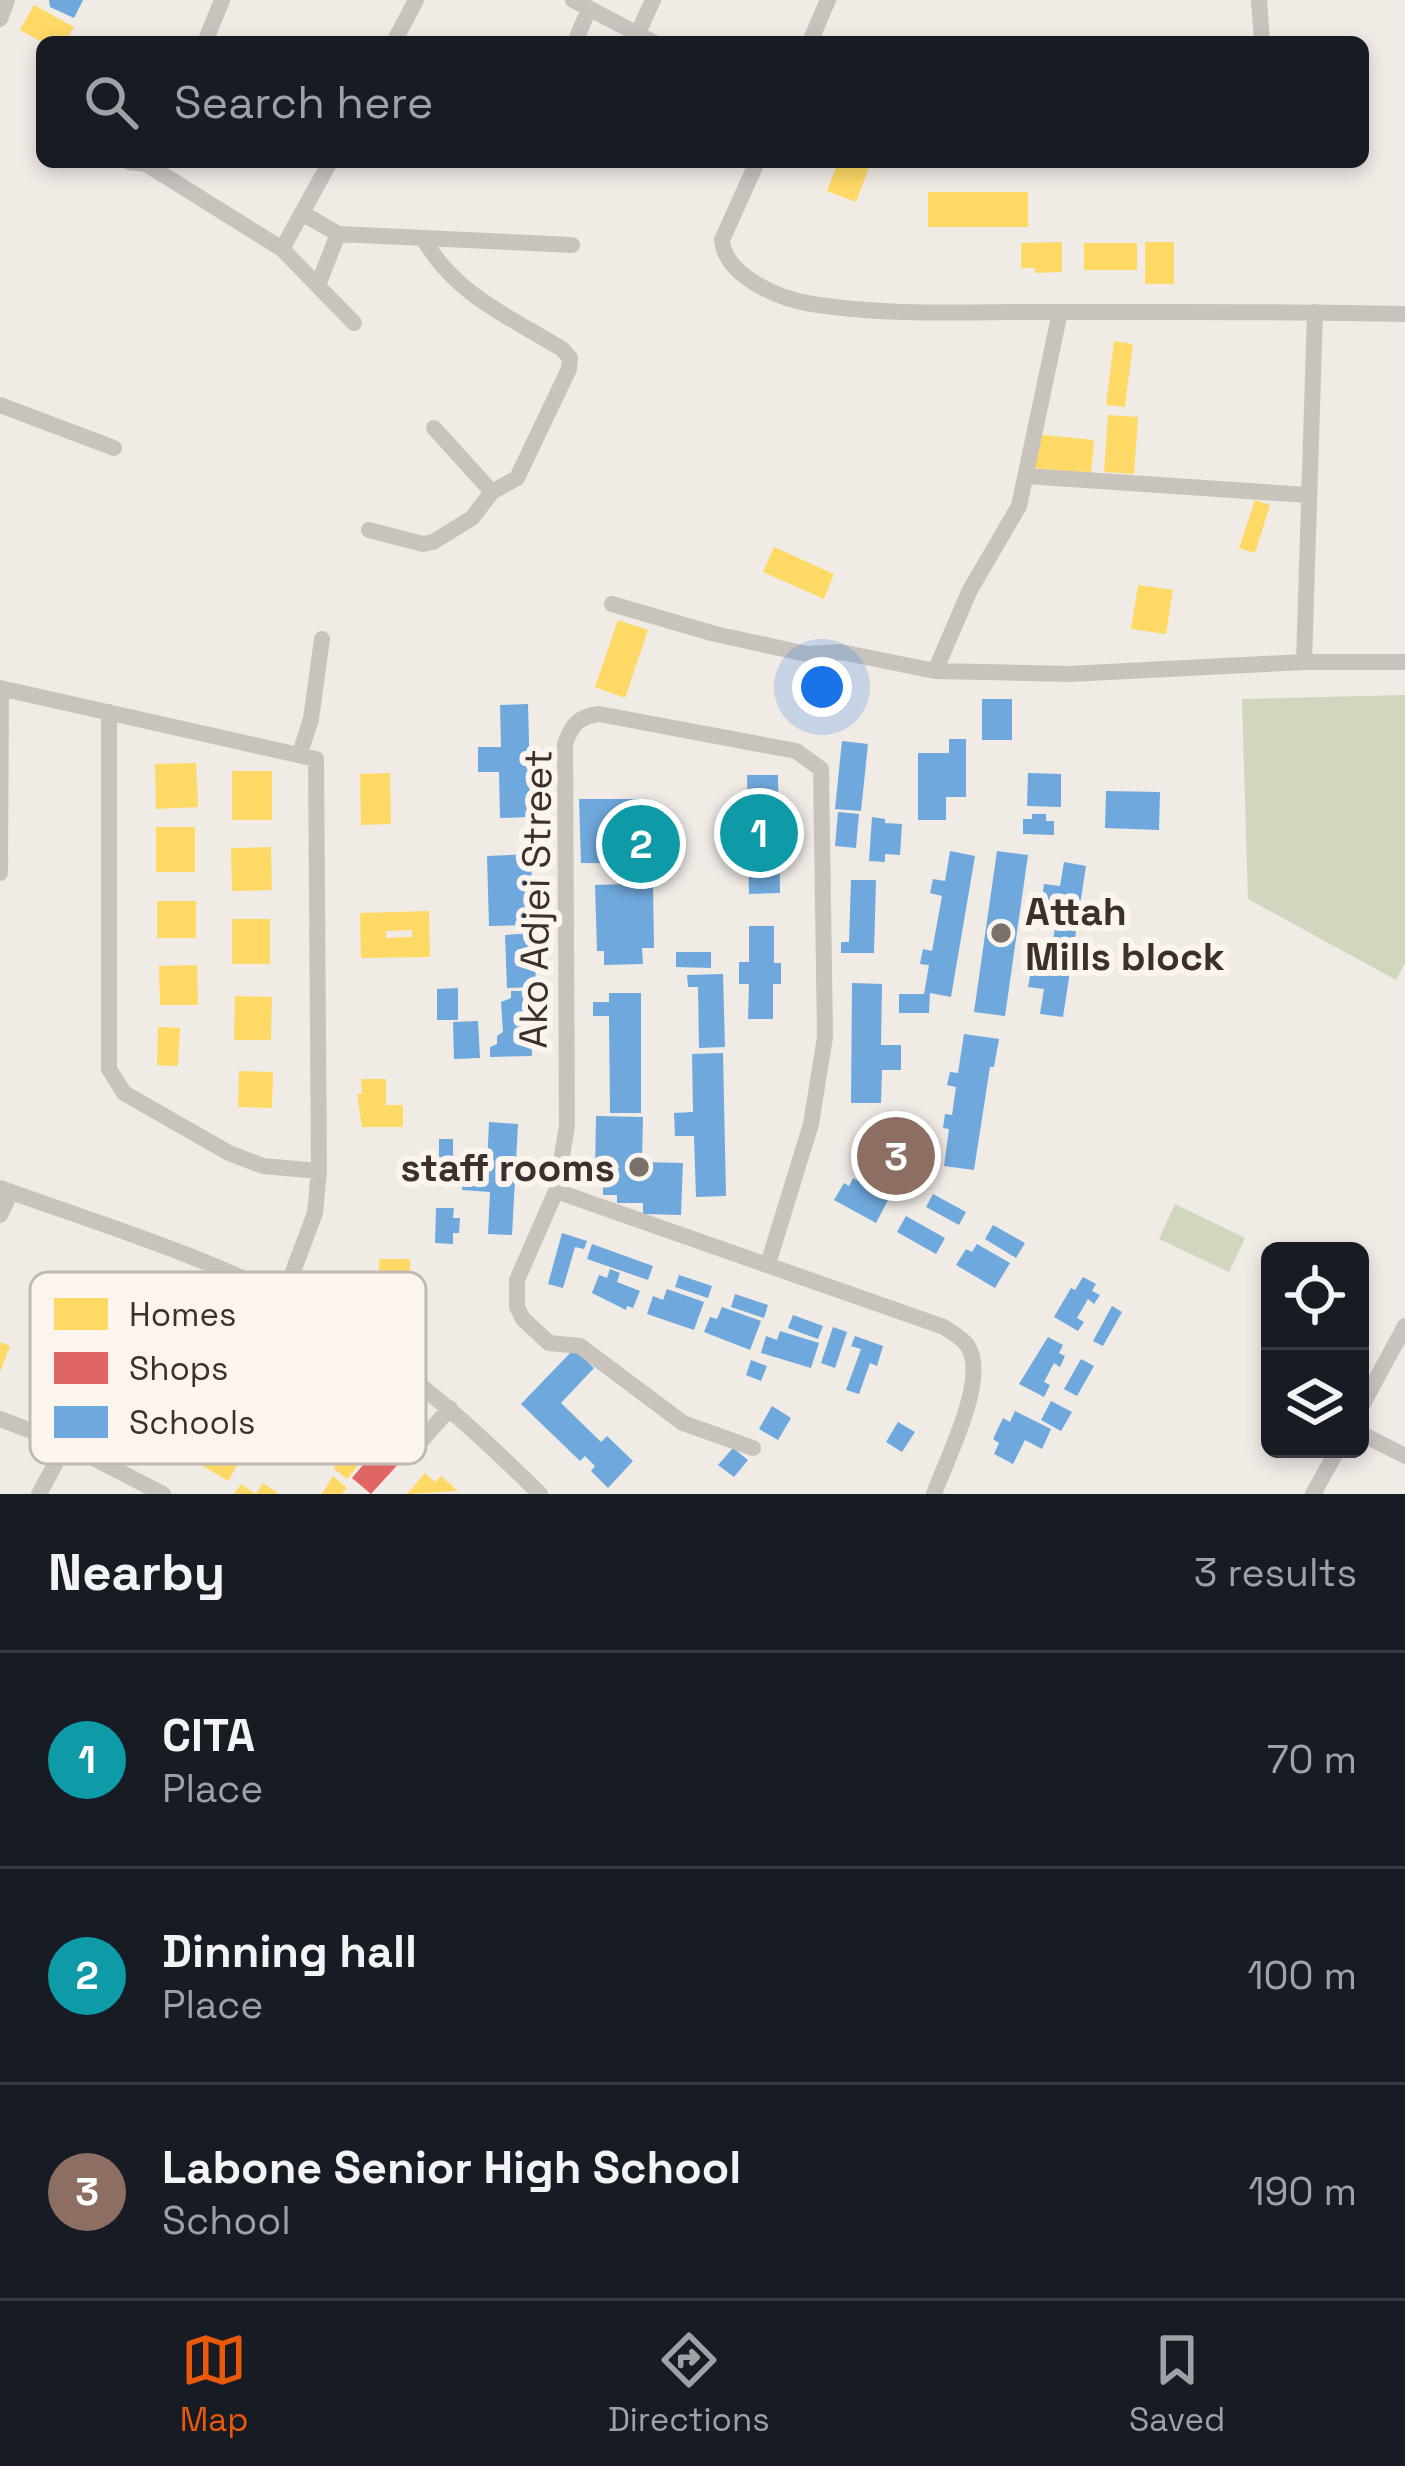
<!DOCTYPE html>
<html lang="en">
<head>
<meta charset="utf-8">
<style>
  :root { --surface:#171b24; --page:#20242c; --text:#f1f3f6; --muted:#9ea1a6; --line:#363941; --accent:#ea580c }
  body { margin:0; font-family:"Space Grotesk",sans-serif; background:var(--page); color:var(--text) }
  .controls { position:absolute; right:36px; bottom:36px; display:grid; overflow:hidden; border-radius:18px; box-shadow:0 6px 18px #0003 }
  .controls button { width:108px; height:108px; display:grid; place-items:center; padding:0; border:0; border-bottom:3px solid var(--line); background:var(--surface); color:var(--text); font:60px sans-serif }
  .you { position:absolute; left:822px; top:687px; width:42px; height:42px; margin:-30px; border:9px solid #fff; border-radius:50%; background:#1a73e8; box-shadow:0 0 0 18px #1a73e833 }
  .badge { display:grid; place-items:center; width:78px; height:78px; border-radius:50%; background:var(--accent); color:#fff; font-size:39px; font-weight:700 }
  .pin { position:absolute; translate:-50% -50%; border:6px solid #fff; box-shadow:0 3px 12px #0006 }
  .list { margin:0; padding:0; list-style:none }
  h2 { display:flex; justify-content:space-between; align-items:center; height:156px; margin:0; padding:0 48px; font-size:51px }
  h2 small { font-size:39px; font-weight:400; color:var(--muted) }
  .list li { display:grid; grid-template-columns:78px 1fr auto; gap:36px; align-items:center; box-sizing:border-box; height:216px; padding:0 48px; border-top:3px solid var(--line) }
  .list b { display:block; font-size:45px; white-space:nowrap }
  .list p { margin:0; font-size:39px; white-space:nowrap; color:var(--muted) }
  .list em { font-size:39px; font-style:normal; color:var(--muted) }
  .icon { flex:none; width:66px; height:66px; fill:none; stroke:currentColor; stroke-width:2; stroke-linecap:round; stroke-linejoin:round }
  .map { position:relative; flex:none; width:1405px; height:1494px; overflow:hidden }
  .search { position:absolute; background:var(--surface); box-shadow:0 6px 18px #0003; left:36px; right:36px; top:36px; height:132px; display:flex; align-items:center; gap:30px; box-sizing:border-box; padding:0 42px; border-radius:18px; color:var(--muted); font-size:45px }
  .sheet { height:804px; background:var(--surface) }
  nav { display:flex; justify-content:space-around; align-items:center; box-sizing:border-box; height:168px; border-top:3px solid var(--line); background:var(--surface); font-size:33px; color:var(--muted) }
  nav a { display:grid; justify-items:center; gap:6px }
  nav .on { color:var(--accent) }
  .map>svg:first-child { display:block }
  .green { fill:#d1d6bf }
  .homes { fill:#ffd966; fill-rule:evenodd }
  .shops { fill:#e06666 }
  .schools { fill:#6fa8dc }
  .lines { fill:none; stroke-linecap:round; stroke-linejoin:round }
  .minor { stroke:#c9c3be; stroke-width:16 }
  .poi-dot { fill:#7a716c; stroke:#fbf5ee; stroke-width:4.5 }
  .labels { text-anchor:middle; stroke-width:12; stroke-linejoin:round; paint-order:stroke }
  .street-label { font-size:39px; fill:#3b302b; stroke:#fbf5ee }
  .poi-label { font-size:39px; font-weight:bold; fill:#3b302b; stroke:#fbf5ee; text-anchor:start }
  .key { fill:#fbf5ee; stroke:#c1bab4; stroke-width:3 }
  .key-label { font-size:33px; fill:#3b302b }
</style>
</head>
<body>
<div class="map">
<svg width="1405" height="1494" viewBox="0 0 1405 1494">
  <rect width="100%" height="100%" fill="#f0ebe5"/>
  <path class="green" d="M1405 695V963L1396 980 1248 899 1242 699Z
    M1175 1204 1245 1238 1229 1272 1159 1239Z"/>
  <path class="homes" d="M34 5 74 27 65 42H42L20 30Z
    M838 162H871L856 202 827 191Z
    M928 192H1028V227H928Z
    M1062 242V272L1035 273V268H1021V243Z
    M1145 242H1174V284H1145Z
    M1084 243H1137V270H1084Z
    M1114 341 1133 344 1125 407 1106 405Z
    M1108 415 1138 417 1134 474 1104 472Z
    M1036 434 1094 440 1091 474 1032 468Z
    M1255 500 1270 505 1255 553 1239 548Z
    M774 547 834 574 824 599 763 572Z
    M1138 585 1173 590 1166 634 1131 629Z
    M618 620 648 630 625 698 595 687Z
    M196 763 198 807 156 809 155 764Z
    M232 771H272V820H232Z
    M390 773 391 824 361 825 360 774Z
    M156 827H195V872H156Z
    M271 847 272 890 232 891 231 848Z
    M157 901H196V938H157Z
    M429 911 430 957 361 958 360 913ZM412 930V937L386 938V931Z
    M232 919H270V964H232Z
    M197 965 198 1005H160L159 966Z
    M235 996 272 997 271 1040H234Z
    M158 1027 180 1028 178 1066 157 1065Z
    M239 1071 273 1072 272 1108 238 1107Z
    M361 1079H386V1105H403V1127H362L357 1094H362Z
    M379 1259H410V1299H380Z
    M0 1342 10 1346 0 1372Z
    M201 1435 241 1459 228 1481 187 1457Z
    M346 1451 360 1463 347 1479 333 1468Z
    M425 1473 435 1482 441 1476 458 1491 407 1494Z
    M333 1476 347 1488 342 1494H322Z
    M263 1483 279 1494H234L241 1484 256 1494Z"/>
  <path class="shops" d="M390 1433 411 1450 371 1494 352 1478Z"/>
  <path class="schools" d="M49 0H83L74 18 50 7Z
    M982 699H1012V740H982Z
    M528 704 531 817 500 818 499 772H478V747H501L500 705Z
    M949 739H966V797H946V820H918V753H949Z
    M842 741 868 744 861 811 835 809Z
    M1028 773 1061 774V807L1027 806Z
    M747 775H778L780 893 749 894 748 849H740V818H748Z
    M1106 791 1160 792 1159 830 1105 828Z
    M579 799H639L640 823 679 822 680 864 581 863Z
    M838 812 859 814 856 848 835 846Z
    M1032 814H1046V821H1054V835L1023 834V819H1032Z
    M872 817 885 819V823L902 824 900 855 885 854V862L869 861Z
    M950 851 975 856 951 997 930 993 929 1013H899V994H924L929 965 920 964 923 949 932 951 942 896 930 893 933 879 945 881Z
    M997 851 1028 855 1005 1016 974 1012Z
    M531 854 533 925 489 926 487 856Z
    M1064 862 1086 866 1063 1017 1040 1014 1044 989 1028 987 1032 964 1049 966 1058 909 1041 906 1044 884 1060 886Z
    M851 880H876L874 953H841V942H849Z
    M653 883 654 948H642L643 964 604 965V951H597L595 885Z
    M749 926H774V963H781V984H773V1019H748L749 984H739V962H749Z
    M534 933 536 987 507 988 505 935Z
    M676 952H711V968L676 967Z
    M723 974 725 1047 699 1048 698 987H688L687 975Z
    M852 983 882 984 881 1045H901V1070H882L881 1103H851Z
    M458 988V1020H437V989Z
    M511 991H530L532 1056 490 1057V1047L497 1044V1036L503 1032 501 1002 511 998Z
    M609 993H641V1113H610L609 1016H593V1002H609Z
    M478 1021 480 1058 454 1059 453 1022Z
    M964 1034 999 1039 994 1067H990L974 1170 944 1166 949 1129 943 1128 945 1114 952 1115 956 1087 947 1085 950 1072 958 1073Z
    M723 1053 726 1196 696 1197 694 1136H675L674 1113 693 1112 692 1054Z
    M596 1116 643 1117 642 1162 683 1163 681 1215 643 1214V1203H617V1195H603V1171L595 1170Z
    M489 1122 518 1124 512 1235 488 1234 490 1192 462 1190 464 1164 487 1165Z
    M439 1139H453V1168H439Z
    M870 1160 901 1178 894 1192 863 1174Z
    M853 1178 889 1198 876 1223 834 1200 844 1183 849 1186Z
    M933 1194 966 1212 959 1225 926 1207Z
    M436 1208H454L453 1218H460L459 1233H453V1244L435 1243Z
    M906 1216 945 1238 936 1254 897 1232Z
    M993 1225 1025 1243 1016 1258 985 1239Z
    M562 1233 587 1241 584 1249 575 1247 563 1288 548 1284Z
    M592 1244 653 1266 648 1280 587 1259Z
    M977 1244 1010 1263 995 1288 956 1265 966 1249 972 1252Z
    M610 1269 620 1273 617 1282 640 1291 633 1308 627 1306 626 1310 592 1293 599 1275 607 1278Z
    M679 1275 712 1286 708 1298 675 1287Z
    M1083 1277 1096 1284 1092 1291 1100 1295 1094 1304 1088 1299 1077 1318 1084 1322 1078 1331 1054 1317 1071 1288 1075 1290Z
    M667 1289 704 1302 694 1330 647 1314 653 1296 663 1300Z
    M735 1294 768 1305 764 1318 731 1307Z
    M1112 1306 1122 1312 1103 1346 1093 1341Z
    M722 1307 761 1321 750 1350 704 1332 710 1317 717 1319Z
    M793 1315 823 1326 818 1339 788 1328Z
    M833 1327 847 1332 835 1368 821 1363Z
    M780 1331 819 1343 811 1368 761 1353 766 1336 777 1340Z
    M855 1336 883 1346 877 1366 870 1363 859 1394 846 1390 861 1349 851 1346Z
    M1048 1337 1063 1345 1059 1353 1065 1356 1060 1367 1054 1363 1044 1382 1050 1385 1044 1397 1019 1384Z
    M574 1349 594 1368 561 1403 601 1442 607 1436 633 1461 608 1488 591 1471 595 1466 585 1456 580 1461 521 1404Z
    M1081 1359 1094 1366 1077 1396 1064 1389Z
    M751 1360 767 1366 761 1381 746 1375Z
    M1051 1401 1072 1412 1061 1431 1041 1420Z
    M772 1406 791 1418 778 1440 759 1429Z
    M1015 1411 1051 1429 1042 1449 1025 1440 1013 1464 994 1454 999 1443 993 1439 1003 1418 1010 1422Z
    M898 1422 915 1432 902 1452 886 1442Z
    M733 1448 748 1460 734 1477 718 1465Z"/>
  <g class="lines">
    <path class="minor" d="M573 0 653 42
      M1259 0 1262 42
      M0 19 7 0
      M637 35 653 0
      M205 42 222 0
      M394 42 416 0
      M575 42 589 9
      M810 42 828 0
      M129 162 146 164 282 249 354 323
      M757 162 722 240C725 276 779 299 812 304 886 316 965 312 1040 312 1162 312 1283 311 1405 314
      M302 213 338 234
      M282 249 330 162
      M318 285 338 234 572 245
      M0 405 114 448
      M434 428 492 492
      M1026 476 1307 495
      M369 530 423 544 433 542 472 518 492 492 517 478 569 369 570 358 562 349C510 317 456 295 424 240
      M612 604 715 634 807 654 841 652 935 671 1069 674 1304 662H1405
      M1304 662 1315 312
      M935 671 970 590 1019 506 1060 312
      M0 688 316 759 319 1171 315 1213 283 1298
      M109 712V1069L124 1093 229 1153 263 1166 319 1171
      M300 753 311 719 322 639
      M0 873 1 688
      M0 1188C103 1225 213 1258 309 1311 397 1358 470 1425 540 1494
      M556 1191 944 1327C951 1332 962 1338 967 1345 990 1376 946 1460 934 1494
      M0 1215 11 1192
      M268 1381 311 1312
      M1360 1409 1405 1326
      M0 1419 66 1444 163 1494
      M1360 1433 1405 1456
      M360 1446 380 1423 388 1420 411 1439H423L450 1408
      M753 1448 683 1423 580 1346 549 1343 523 1319 517 1307V1280L556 1191 567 1126 565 744C572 724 578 717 599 714L796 751 821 769 825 1037 811 1124 768 1264
      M39 1494 66 1444
      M1313 1494 1338 1449"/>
  </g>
  <g class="poi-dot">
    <circle cx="1001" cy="933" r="12"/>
    <circle cx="639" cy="1167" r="12"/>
  </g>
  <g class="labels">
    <g class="street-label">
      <text transform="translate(535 899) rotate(-89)" y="14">Ako Adjei Street</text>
    </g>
    <g class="poi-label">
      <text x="1025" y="925">Attah<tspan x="1025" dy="45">Mills block</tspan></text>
      <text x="615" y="1181" text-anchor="end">staff rooms</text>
    </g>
  </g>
  <rect x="30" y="1272" width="396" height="192" rx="18" class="key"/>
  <rect x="54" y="1298" width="54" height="32" fill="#ffd966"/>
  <rect x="54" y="1352" width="54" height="32" fill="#e06666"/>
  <rect x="54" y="1406" width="54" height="32" fill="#6fa8dc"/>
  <g class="key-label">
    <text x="129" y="1326">Homes</text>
    <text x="129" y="1380">Shops</text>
    <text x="129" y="1434">Schools</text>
  </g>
</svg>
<div class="controls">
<button><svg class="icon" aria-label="locate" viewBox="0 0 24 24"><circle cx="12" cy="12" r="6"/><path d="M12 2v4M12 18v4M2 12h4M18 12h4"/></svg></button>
<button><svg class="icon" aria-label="layers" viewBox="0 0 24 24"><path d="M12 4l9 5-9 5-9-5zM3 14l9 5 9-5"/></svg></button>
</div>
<div class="you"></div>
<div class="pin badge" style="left:759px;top:833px;background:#0f9aa8">1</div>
<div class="pin badge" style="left:641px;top:844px;background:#0f9aa8">2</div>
<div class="pin badge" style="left:896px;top:1156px;background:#8d6e63">3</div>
<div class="search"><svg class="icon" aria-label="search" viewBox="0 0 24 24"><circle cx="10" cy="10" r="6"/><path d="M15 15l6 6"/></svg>Search here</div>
</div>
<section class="sheet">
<h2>Nearby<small>3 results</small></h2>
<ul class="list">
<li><span class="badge" style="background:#0f9aa8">1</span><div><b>CITA</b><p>Place</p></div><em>70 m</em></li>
<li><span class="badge" style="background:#0f9aa8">2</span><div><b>Dinning hall</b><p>Place</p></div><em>100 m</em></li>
<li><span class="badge" style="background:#8d6e63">3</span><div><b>Labone Senior High School</b><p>School</p></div><em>190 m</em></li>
</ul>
</section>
<nav>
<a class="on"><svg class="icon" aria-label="map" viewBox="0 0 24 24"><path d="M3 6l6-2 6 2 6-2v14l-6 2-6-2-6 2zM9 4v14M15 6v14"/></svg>Map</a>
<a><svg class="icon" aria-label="directions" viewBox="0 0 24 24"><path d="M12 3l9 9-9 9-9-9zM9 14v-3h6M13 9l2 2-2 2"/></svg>Directions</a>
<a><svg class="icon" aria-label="saved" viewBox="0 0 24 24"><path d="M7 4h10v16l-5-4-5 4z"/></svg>Saved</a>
</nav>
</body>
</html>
